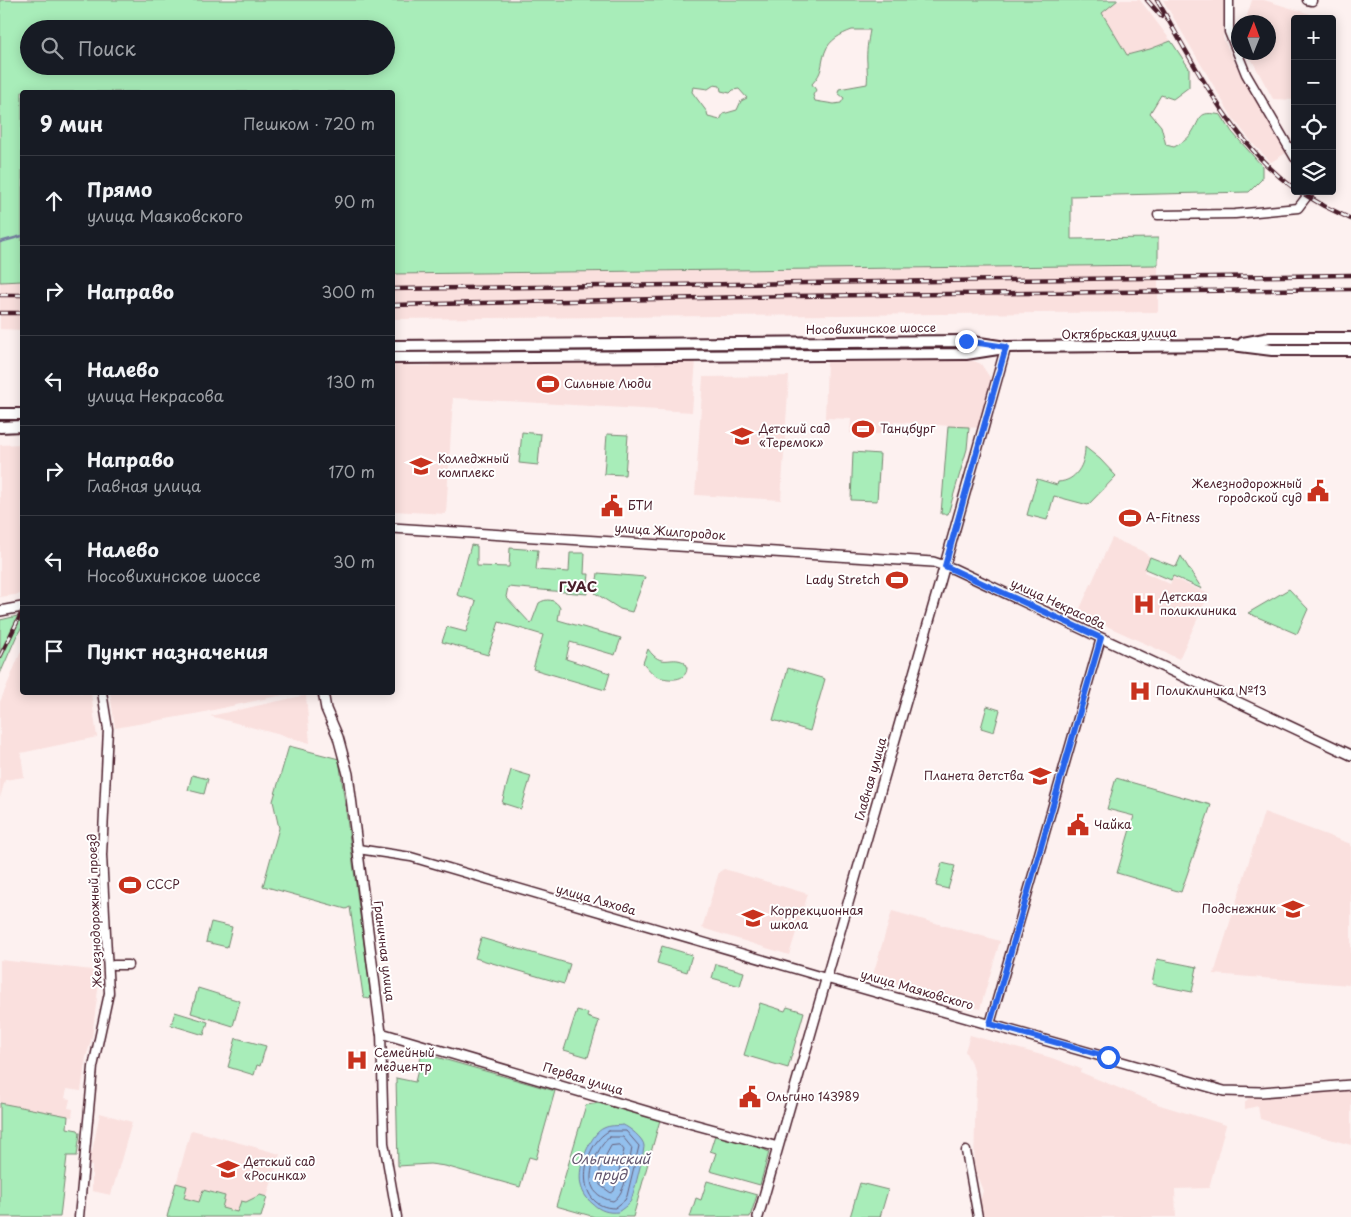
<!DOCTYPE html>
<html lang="ru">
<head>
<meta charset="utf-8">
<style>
  :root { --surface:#171b24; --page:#20242c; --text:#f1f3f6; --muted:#9ea1a6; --line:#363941 }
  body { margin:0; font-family:"Playpen Sans",sans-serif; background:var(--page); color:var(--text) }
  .controls { position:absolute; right:15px; top:15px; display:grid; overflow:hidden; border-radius:5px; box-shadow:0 2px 12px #0003 }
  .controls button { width:45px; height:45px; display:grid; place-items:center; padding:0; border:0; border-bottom:1px solid var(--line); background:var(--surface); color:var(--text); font:25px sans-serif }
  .compass { position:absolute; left:1231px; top:15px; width:45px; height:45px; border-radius:50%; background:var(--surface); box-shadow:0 2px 12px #0003; rotate:1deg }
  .stop { position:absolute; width:15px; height:15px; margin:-11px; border:4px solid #2563eb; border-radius:50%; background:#fff }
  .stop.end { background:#2563eb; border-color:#fff; box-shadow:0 1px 5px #0008 }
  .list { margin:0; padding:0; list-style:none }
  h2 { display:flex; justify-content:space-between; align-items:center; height:65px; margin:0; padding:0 20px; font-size:21px }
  h2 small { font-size:16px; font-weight:400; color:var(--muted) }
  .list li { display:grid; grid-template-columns:32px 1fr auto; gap:15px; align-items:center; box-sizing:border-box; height:90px; padding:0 20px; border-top:1px solid var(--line) }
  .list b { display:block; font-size:19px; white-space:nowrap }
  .list p { margin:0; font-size:16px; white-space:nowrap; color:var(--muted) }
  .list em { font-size:16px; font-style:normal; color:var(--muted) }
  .icon { flex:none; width:28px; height:28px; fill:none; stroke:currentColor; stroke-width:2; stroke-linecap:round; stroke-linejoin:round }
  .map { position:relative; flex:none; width:1351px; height:1217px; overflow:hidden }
  .search { position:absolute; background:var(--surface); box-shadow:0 2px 12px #0003; left:20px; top:20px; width:375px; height:55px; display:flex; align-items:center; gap:12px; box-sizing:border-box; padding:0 18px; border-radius:28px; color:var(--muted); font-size:19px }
  .panel { position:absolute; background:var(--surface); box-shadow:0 2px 12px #0003; left:20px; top:90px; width:375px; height:605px; border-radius:5px }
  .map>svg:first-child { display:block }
  .built { fill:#fae0de }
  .green { fill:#a8edb9; stroke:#798672; fill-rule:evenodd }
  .water { fill:#93c0ed; stroke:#76809f }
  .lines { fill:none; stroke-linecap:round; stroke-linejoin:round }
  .shore { stroke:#675f79; stroke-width:1 }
  .stream { stroke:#76809f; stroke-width:2.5 }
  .minor-casing { stroke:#4a1f2b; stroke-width:11 }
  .tertiary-casing { stroke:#4a1f2b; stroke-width:12 }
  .secondary-casing { stroke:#4a1f2b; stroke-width:14 }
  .minor { stroke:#fff; stroke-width:8 }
  .tertiary { stroke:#fff; stroke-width:9 }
  .secondary { stroke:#fff; stroke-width:10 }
  .rail-casing { stroke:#4a1f2b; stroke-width:4.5 }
  .rail { stroke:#fff; stroke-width:2.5; stroke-dasharray:8; stroke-linecap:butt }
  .route { stroke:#2563eb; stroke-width:6 }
  .labels { text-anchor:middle; stroke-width:4; stroke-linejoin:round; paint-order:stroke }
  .street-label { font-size:12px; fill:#4a1f2b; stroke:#fff }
  .poi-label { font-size:12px; fill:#4a1f2b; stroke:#fff; text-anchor:start }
  .neighbourhood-label { font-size:14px; font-weight:bold; fill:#4a1f2b; stroke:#fff }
  .water-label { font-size:14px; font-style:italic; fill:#64576f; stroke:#fff }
</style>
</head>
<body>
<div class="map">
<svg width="1351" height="1217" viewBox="0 0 1351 1217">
  <rect width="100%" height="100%" fill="#fdf1f0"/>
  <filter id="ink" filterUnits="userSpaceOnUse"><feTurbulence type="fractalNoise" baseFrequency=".02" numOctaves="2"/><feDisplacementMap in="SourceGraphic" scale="10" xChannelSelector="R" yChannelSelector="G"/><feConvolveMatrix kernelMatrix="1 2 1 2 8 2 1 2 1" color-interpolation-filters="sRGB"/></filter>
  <g filter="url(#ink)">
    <path class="built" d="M1118 0H1140L1171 41 1150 49 1127 55 1102 13Z
      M1163 0H1225L1223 38 1241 75 1288 152 1271 162 1254 145 1232 117Z
      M1252 0H1264L1317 16V19H1295V100L1273 99 1248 53 1268 52V22H1245Z
      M1158 265V312L393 319 392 274Z
      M22 281V330L0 329V282Z
      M696 360 692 412 453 398 446 514 393 511V362L411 366H429L447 361Z
      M827 361H974L981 364 991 379 979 428 894 422V432L883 431 882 434 850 433 851 419 825 418Z
      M789 376 781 500 695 495 703 377Z
      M22 444V590L21 594 0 597V445Z
      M1112 538 1142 551 1150 557 1144 572 1170 584 1173 578 1209 594 1179 659 1078 613Z
      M22 649V692L91 693 97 737 21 753 24 777 5 780 0 798V702Z
      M110 693V692L291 693 200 713 115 728Z
      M306 695 310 743 210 716Z
      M1264 812 1351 844V979L1349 985 1214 974Z
      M724 869 808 894 789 955 702 928 719 872Z
      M892 911 1000 941 980 1009 872 978Z
      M0 960 93 970V973L100 974 92 1037 86 1057 81 1091 67 1089 65 1098 70 1099 68 1108 73 1109 72 1117 0 1103Z
      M970 1035 1052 1058 1081 1069 1080 1072 1160 1105 1226 1125 1209 1188 1175 1189 1176 1217H983L978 1207 983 1191 974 1168 976 1079 973 1067 965 1051Z
      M1351 1089V1145L1260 1119 1258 1106 1245 1109V1102L1249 1098Z
      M100 1113 132 1122 111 1195 92 1191V1166L88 1165 90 1152H92Z
      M192 1130 280 1154 261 1217H167L190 1133Z"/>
    <path class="green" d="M0 0H1118L1102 13 1127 55 1150 49 1171 41 1189 68V87L1173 99 1161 95 1150 113 1161 126 1166 145 1174 147C1180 144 1187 140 1191 134 1202 118 1197 110 1221 115L1232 132 1262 166V179L1249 192 1071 196V239L1158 238V265L393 274 392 92H22V281L0 282ZM29 29H386V66H29ZM852 30H870C868 41 866 52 867 63 867 72 868 75 867 84L839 89 838 93 844 98 841 103 834 104 815 101 813 95 816 90 812 84C824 71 820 66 825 52 829 40 841 34 852 30ZM714 85 720 86 721 91 730 93 733 90 739 89 747 98 741 101 737 110 723 114 720 120 708 117 707 112 692 92 693 87 708 89Z
      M948 426 969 427 967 449 948 514H941Z
      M522 432 541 434 538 465 519 463Z
      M607 434 628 435 625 475 604 474Z
      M1085 447 1100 459 1116 476 1088 505 1054 496 1047 520 1027 515 1037 479 1057 485 1058 482C1076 481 1085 465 1085 447Z
      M853 452 880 454 877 501 851 500Z
      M471 545 477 546V566L509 567 510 548 538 550 536 570 569 572 570 553H585L584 574H589L587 594 508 587 506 597 531 624 539 603C546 598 556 599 560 608L558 620 621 638 615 655 570 642 566 659 610 673 605 690 533 669 543 635 499 622 488 655 442 642 447 627 466 632 476 601 457 595Z
      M1181 556 1202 589 1173 576 1171 580 1145 569 1150 557 1176 567Z
      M598 573 645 577 632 612 620 609 595 593Z
      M1289 589 1308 609 1297 634 1248 613Z
      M22 615V627L17 635 0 674V620Z
      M648 649C662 669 670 655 684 662L687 668C686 682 669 680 658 677 653 675 647 667 643 663Z
      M788 668 825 679 810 731 773 720Z
      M987 706 1000 710 994 732 981 728Z
      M289 746 339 759 371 997 369 999 365 998 363 995 350 907 346 909 263 886 279 828 273 801Z
      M511 770 531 776 521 809 502 803Z
      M192 775 208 779 204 794 188 790Z
      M1116 778 1211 805 1181 892 1117 873 1134 816 1107 809Z
      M942 863 955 866 948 889 936 886Z
      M211 922 232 927 227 947 206 942Z
      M481 938 570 964 564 984 475 958Z
      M662 946 692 955 687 972 657 963Z
      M1157 959 1197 967 1192 992 1152 984Z
      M716 964 744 972 740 986 712 978Z
      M198 988 240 1001 233 1026 191 1013Z
      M760 1003 785 1011 787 1007 804 1012 788 1068 744 1055Z
      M577 1010 588 1013 587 1017 599 1021 588 1057 564 1050Z
      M175 1012 208 1022 204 1035 171 1025Z
      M236 1038 266 1046 260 1066 257 1065 254 1075 228 1067Z
      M422 1053 555 1091 536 1159 529 1157 520 1187 445 1166 430 1164 398 1166 396 1078 415 1082Z
      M0 1103 68 1116 67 1128 78 1130 80 1133 77 1156H67L60 1217H0Z
      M600 1103 660 1120 633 1217H595L556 1206 586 1105Z
      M715 1135 759 1147 769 1152 760 1185 710 1171 716 1153 710 1151Z
      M707 1181 757 1195 750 1217H690L696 1198 701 1200Z
      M176 1183 187 1186 184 1198 199 1202 203 1190 225 1196 222 1208 237 1212 241 1201 246 1202 260 1195 267 1197 261 1217H167Z
      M860 1183 888 1190 880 1217H850Z"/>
    <path class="water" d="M623 1125C629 1127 644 1139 644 1146 644 1152 633 1198 630 1202 627 1206 622 1209 618 1212 608 1213 601 1211 593 1204 574 1189 579 1165 589 1145 593 1138 597 1131 604 1128 610 1125 617 1126 623 1125Z"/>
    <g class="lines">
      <path class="shore" d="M609 1131H626L639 1146 627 1196 625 1200 615 1208C572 1208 581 1145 609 1131Z
        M610 1137H623L632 1148C629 1163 626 1194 613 1201 606 1200 596 1195 593 1188 586 1174 598 1145 610 1137Z
        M620 1145 624 1150 614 1191 611 1193 600 1185V1166L611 1146Z"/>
      <path class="stream" d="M0 242 22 236"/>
      <g class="minor-casing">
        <path id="minor" d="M1229 0V32L1246 74 1295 158
          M1307 0 1312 1V0
          M1158 215 1235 214 1298 208 1311 191
          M358 849 411 857 826 978
          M114 965H128
          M990 1024 1101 638
          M381 1033 384 1143 397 1217
          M966 1151 978 1217
          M79 1217 93 1067 109 993 102 855 108 729 102 692"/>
      </g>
      <g class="tertiary-casing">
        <path id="tertiary" d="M392 528 933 562 954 569 1351 755
          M0 611 22 607
          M323 692 326 709 338 737 348 774 381 1033 659 1115 778 1147
          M826 978 1224 1091 1261 1092 1351 1085
          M758 1217 939 586 1006 347"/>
      </g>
      <g class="secondary-casing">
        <path id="secondary" d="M1243 343 1270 338H1351
          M392 346 966 341 1006 347 1232 345 1272 350H1351
          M392 358 966 354 998 349
          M0 414H22
          M0 427 22 426"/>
      </g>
      <use href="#minor" class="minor"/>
      <use href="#tertiary" class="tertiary"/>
      <use href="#secondary" class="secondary"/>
      <g class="rail-casing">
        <path id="rail" d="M1147 0 1161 16
          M1157 0C1196 67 1231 142 1295 189
          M1299 191 1324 206 1351 219
          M392 289 1351 275
          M0 295H22
          M392 305 794 296 1351 289
          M0 313H22
          M0 657 22 612"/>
      </g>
      <use href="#rail" class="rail"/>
    </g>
  </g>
  <g class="lines" filter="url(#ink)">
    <path class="route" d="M966 341 1006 347 945 566 1101 638 990 1024 1108 1057"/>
  </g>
  <defs>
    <g id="stadium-bare" transform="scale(1.725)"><path d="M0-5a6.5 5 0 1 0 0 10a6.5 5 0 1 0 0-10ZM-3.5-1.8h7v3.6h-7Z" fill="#c8321e" stroke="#fff" stroke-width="2.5" paint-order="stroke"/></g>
    <g id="school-bare" transform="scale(1.725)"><path d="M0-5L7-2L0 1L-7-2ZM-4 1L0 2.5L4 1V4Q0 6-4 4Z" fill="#c8321e" stroke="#fff" stroke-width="2.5" paint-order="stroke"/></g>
    <g id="university-bare" transform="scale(1.725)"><path d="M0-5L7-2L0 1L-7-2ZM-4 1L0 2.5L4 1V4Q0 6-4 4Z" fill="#c8321e" stroke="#fff" stroke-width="2.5" paint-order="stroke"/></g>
    <g id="civic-bare" transform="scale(1.725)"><path d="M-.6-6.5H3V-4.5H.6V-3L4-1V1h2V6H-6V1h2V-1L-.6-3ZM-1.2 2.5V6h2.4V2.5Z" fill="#c8321e" stroke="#fff" stroke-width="2.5" paint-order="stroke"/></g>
    <g id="hospital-bare" transform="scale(1.725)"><path d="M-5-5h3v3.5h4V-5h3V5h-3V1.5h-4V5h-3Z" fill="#c8321e" stroke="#fff" stroke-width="2.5" paint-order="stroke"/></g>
  </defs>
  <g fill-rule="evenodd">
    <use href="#stadium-bare" x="548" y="384"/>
    <use href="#stadium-bare" x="863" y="429"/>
    <use href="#school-bare" x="742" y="436"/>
    <use href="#university-bare" x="421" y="466"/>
    <use href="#civic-bare" x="1318" y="491"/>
    <use href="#civic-bare" x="612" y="506"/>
    <use href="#stadium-bare" x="1130" y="518"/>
    <use href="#stadium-bare" x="897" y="580"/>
    <use href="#hospital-bare" x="1144" y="604"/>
    <use href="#hospital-bare" x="1140" y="691"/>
    <use href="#school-bare" x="1040" y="776"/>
    <use href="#civic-bare" x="1078" y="825"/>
    <use href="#stadium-bare" x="130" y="885"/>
    <use href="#school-bare" x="1293" y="909"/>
    <use href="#school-bare" x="753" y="918"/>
    <use href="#hospital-bare" x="357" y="1060"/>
    <use href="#civic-bare" x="750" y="1097"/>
    <use href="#school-bare" x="228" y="1169"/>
  </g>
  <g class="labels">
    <g class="street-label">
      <text transform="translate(871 329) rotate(-1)" y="4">Носовихинское шоссе</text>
      <text transform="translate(1119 334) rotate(-1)" y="4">Октябрьская улица</text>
      <text transform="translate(670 532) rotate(4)" y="4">улица Жилгородок</text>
      <text transform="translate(1058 604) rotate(25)" y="4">улица Некрасова</text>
      <text transform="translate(871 779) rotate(-74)" y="4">Главная улица</text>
      <text transform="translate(596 900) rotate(16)" y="4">улица Ляхова</text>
      <text transform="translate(95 911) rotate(-92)" y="4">Железнодорожный проезд</text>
      <text transform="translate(384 951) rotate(83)" y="4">Граничная улица</text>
      <text transform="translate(917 990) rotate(16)" y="4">улица Маяковского</text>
      <text transform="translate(583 1079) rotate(17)" y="4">Первая улица</text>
    </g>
    <g class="poi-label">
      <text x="564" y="388">Сильные Люди</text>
      <text x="759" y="433">Детский сад<tspan x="759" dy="14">«Теремок»</tspan></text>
      <text x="880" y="433">Танцбург</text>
      <text x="438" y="463">Колледжный<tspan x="438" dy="14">комплекс</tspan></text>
      <text x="1302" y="488" text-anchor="end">Железнодорожный<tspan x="1302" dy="14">городской суд</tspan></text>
      <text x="628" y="510">БТИ</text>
      <text x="1146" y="522">A-Fitness</text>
      <text x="880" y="584" text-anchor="end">Lady Stretch</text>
      <text x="1160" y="601">Детская<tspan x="1160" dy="14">поликлиника</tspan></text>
      <text x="1156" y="695">Поликлиника №13</text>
      <text x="1024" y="780" text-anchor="end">Планета детства</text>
      <text x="1094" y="829">Чайка</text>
      <text x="146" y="889">СССР</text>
      <text x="1276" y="913" text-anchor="end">Подснежник</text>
      <text x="770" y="915">Коррекционная<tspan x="770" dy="14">школа</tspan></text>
      <text x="374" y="1057">Семейный<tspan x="374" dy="14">медцентр</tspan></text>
      <text x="766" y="1101">Ольгино 143989</text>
      <text x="244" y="1166">Детский сад<tspan x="244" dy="14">«Росинка»</tspan></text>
    </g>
    <g class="neighbourhood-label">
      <text x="578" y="592">ГУАС</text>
    </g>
    <g class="water-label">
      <text x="610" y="1164">Ольгинский<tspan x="610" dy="16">пруд</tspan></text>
    </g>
  </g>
</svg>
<div class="controls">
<button>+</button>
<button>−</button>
<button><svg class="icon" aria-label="locate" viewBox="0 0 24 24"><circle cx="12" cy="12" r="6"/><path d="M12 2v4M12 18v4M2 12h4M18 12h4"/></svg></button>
<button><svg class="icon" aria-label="layers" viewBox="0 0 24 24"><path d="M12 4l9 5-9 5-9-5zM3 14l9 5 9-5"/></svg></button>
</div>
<svg class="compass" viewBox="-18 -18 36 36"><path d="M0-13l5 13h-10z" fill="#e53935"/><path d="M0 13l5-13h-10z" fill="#9ea1a6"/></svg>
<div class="stop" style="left:1108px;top:1057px"></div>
<div class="stop end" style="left:966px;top:341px"></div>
<div class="search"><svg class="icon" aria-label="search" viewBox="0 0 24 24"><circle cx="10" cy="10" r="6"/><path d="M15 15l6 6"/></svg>Поиск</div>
<section class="panel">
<h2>9 мин<small>Пешком · 720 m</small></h2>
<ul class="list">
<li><svg class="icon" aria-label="ahead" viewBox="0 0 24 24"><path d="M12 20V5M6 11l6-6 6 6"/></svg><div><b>Прямо</b><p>улица Маяковского</p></div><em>90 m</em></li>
<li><svg class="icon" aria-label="right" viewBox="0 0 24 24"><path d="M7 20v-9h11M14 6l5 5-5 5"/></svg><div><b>Направо</b></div><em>300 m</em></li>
<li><svg class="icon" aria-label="left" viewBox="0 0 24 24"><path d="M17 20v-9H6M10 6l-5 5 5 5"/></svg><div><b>Налево</b><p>улица Некрасова</p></div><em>130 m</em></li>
<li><svg class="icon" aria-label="right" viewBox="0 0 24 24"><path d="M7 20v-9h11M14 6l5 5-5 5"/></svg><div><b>Направо</b><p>Главная улица</p></div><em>170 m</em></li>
<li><svg class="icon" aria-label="left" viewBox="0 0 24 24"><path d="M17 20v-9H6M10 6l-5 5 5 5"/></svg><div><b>Налево</b><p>Носовихинское шоссе</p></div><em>30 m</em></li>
<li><svg class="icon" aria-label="arrive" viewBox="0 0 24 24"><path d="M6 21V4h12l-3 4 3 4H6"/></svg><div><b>Пункт назначения</b></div></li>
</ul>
</section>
</div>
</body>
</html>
